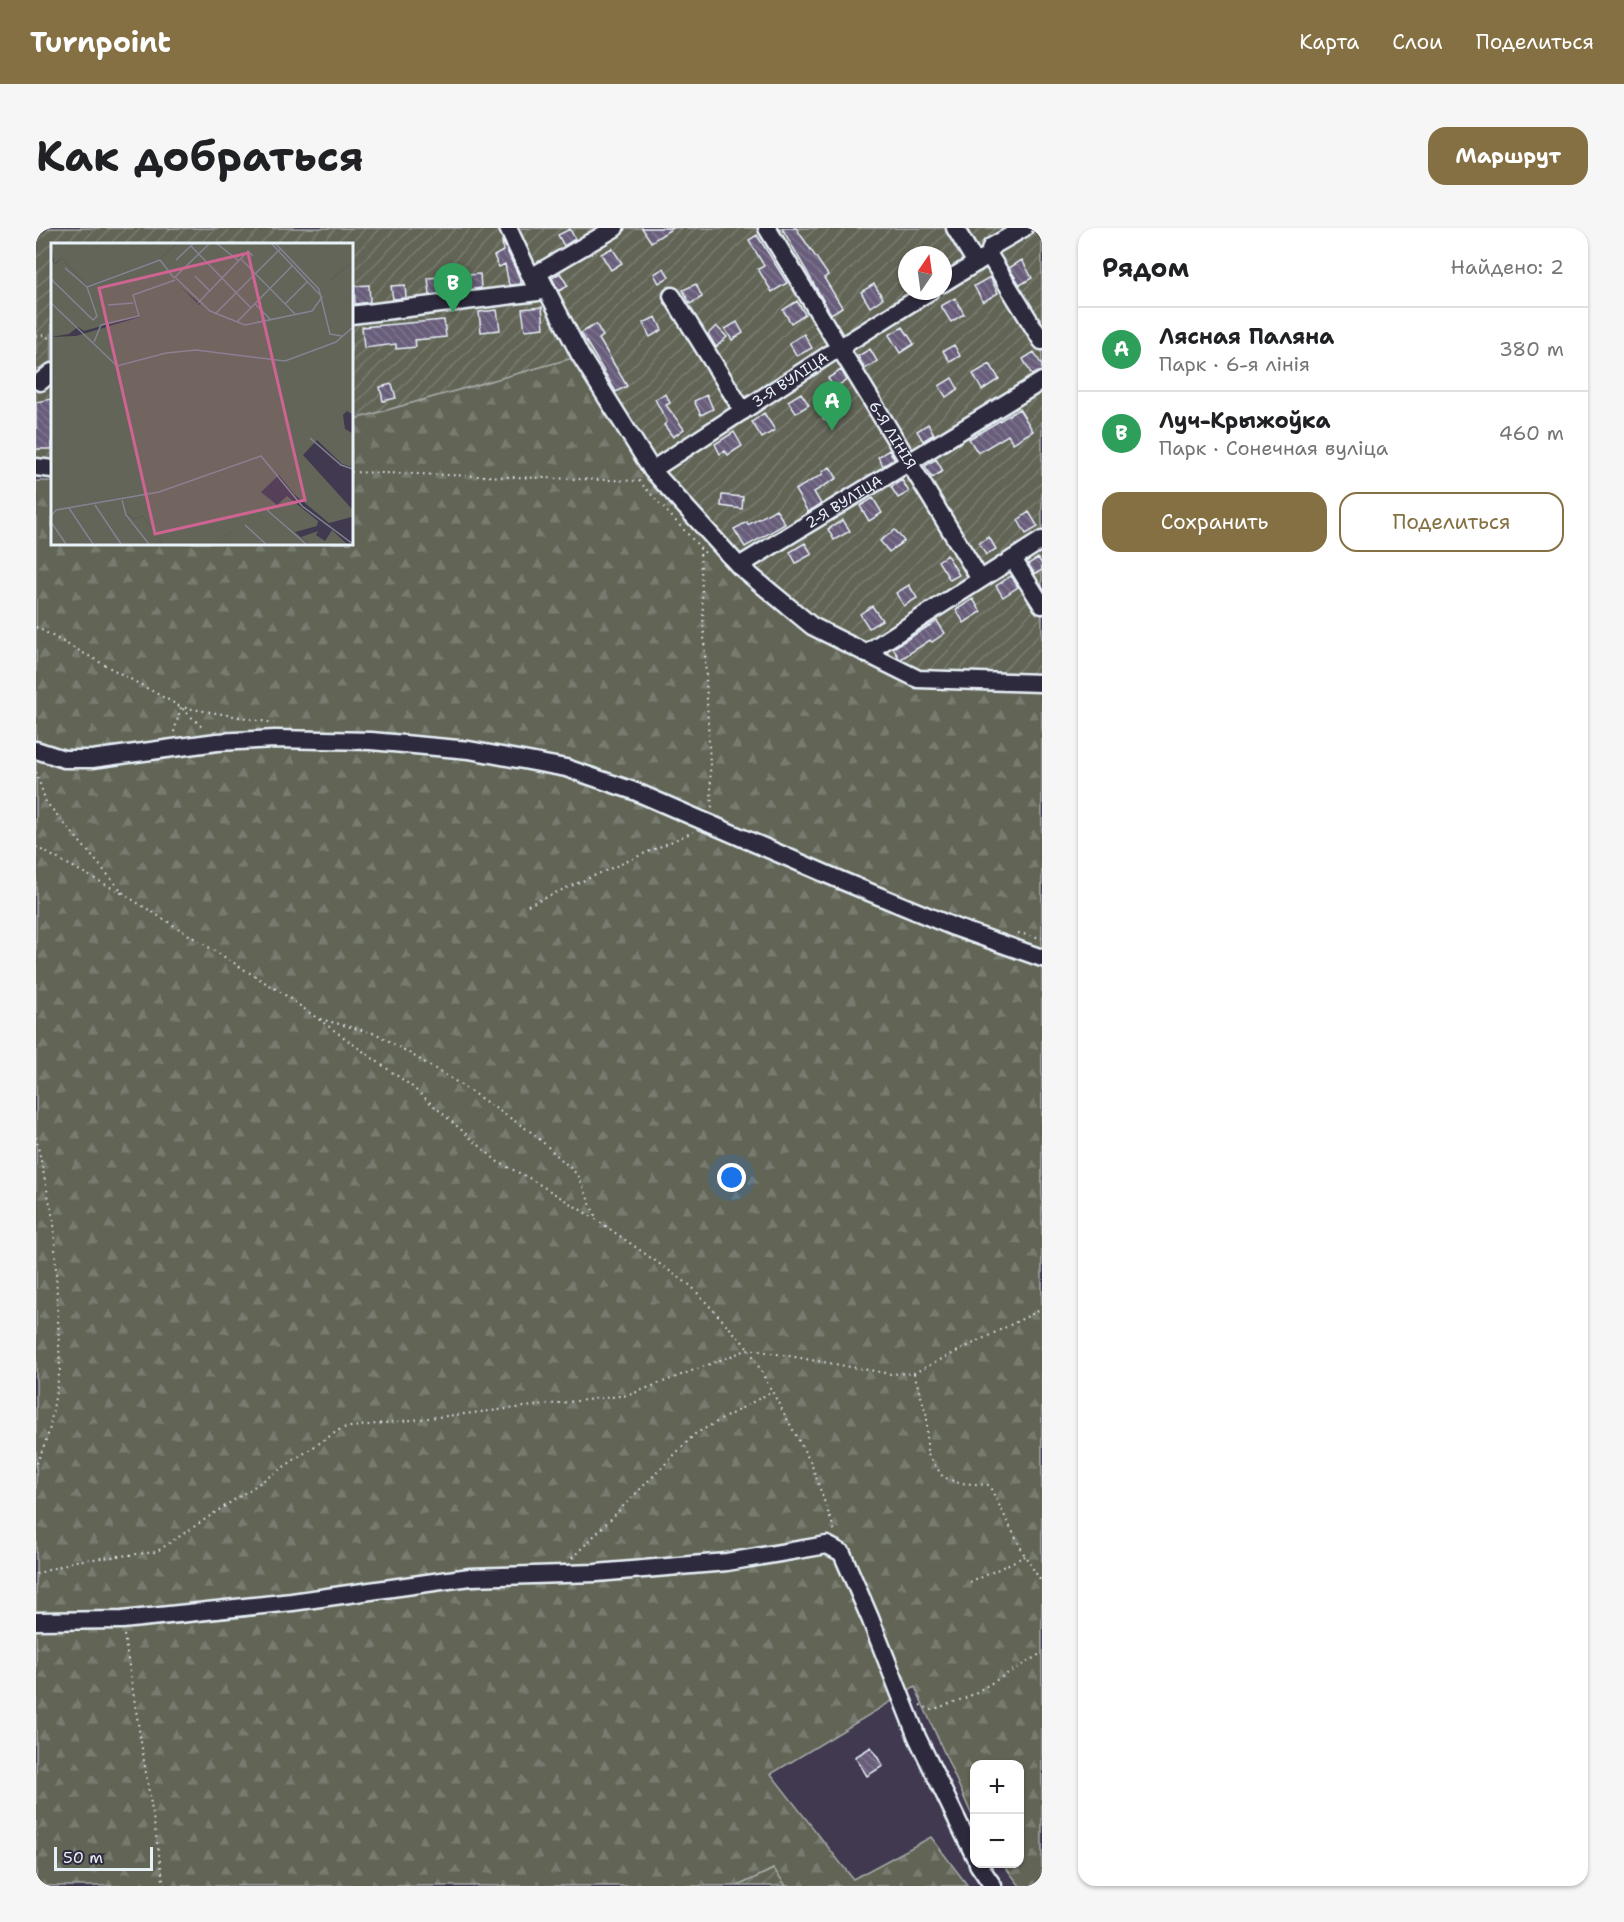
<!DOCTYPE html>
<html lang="ru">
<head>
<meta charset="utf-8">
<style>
  :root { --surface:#fff; --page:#f6f6f6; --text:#202124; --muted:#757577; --line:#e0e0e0; --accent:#847042 }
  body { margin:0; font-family:"Shantell Sans",sans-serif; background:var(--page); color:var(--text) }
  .controls { position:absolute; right:18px; bottom:18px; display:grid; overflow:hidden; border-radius:12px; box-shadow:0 2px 4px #0004 }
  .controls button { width:54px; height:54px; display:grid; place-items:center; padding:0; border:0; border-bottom:2px solid var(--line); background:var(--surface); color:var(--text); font:30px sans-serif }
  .compass { position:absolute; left:862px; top:18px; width:54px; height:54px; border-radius:50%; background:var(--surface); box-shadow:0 2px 4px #0004; rotate:13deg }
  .scale { position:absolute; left:18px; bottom:15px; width:99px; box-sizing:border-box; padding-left:6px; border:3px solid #e8f1f8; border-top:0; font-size:16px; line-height:21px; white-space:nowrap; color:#e8f1f8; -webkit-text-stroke:4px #2f2a3d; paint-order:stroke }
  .you { position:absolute; left:696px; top:950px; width:21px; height:21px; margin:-15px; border:4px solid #fff; border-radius:50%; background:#1a73e8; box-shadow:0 0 0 9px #1a73e833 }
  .badge { display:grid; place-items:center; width:39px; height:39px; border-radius:50%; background:var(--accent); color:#fff; font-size:20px; font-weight:700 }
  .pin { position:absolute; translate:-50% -50px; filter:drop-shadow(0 2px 3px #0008) }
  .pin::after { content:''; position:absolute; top:32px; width:21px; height:18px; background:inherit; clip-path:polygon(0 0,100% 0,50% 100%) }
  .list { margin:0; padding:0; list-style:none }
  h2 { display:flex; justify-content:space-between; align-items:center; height:78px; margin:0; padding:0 24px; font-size:26px }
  h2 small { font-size:20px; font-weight:400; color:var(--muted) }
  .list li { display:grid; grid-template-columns:39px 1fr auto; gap:18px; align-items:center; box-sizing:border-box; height:84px; padding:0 24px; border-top:2px solid var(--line) }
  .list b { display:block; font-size:22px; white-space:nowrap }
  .list p { margin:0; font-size:20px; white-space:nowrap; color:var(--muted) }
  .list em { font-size:20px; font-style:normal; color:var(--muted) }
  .actions { display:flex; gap:12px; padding:18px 24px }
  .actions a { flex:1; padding:14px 0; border:2px solid var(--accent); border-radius:18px; text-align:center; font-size:21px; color:var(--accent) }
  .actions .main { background:var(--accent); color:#fff }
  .map { position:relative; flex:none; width:1006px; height:1658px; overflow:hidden; border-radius:18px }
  header { display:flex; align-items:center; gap:36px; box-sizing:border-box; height:84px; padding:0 30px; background:var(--accent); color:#fff }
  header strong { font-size:28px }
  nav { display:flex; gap:33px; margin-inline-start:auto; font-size:21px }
  .intro { display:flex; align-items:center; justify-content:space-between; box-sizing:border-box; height:144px; padding:0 36px }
  h1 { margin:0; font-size:42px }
  .button { padding:15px 27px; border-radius:18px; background:var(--accent); color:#fff; font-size:21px; font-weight:700 }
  main { display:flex; gap:36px; padding:0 36px }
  aside { flex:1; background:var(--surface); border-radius:18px; box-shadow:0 2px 4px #0004 }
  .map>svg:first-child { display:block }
  .forest { fill:url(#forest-firs); stroke:#a5aba8; stroke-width:1.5 }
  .garden { fill:url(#garden-furrows); stroke:#a5aba8; stroke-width:1.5; fill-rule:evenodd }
  .building { fill:url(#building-back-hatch); stroke:#e8f1f8; stroke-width:1.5 }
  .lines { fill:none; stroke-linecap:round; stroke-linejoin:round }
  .minor-casing { stroke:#e8f1f8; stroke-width:21 }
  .path { stroke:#e8f1f8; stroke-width:2; stroke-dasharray:1.5 4.5; stroke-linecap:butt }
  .minor { stroke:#2f2a3d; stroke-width:16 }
  .labels { text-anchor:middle; stroke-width:6; stroke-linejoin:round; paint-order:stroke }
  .street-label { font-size:15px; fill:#e8f1f8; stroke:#2f2a3d }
  .inset-road { fill:none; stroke:#838393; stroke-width:1.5 }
  .view { fill:#cf6492; fill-opacity:0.15; stroke:#cf6492; stroke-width:3 }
  .inset-edge { fill:none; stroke:#e8f1f8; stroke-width:3 }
</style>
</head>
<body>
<header>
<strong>Turnpoint</strong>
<nav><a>Карта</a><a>Слои</a><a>Поделиться</a></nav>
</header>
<div class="intro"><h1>Как добраться</h1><a class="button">Маршрут</a></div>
<main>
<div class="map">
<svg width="1006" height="1658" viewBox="0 0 1006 1658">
  <defs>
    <pattern id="forest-firs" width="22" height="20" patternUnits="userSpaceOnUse" patternTransform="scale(1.5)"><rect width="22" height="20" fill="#626557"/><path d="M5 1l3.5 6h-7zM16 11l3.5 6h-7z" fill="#787c70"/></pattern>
    <pattern id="garden-furrows" width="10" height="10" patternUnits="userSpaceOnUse" patternTransform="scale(1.5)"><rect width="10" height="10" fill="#626557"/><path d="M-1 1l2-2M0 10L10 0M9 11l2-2" fill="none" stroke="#787c70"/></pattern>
    <pattern id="building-back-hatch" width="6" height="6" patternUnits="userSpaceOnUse" patternTransform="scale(1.5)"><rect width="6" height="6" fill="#685d7a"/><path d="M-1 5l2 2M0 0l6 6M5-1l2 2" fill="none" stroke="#7e758e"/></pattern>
  </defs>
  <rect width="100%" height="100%" fill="#40394f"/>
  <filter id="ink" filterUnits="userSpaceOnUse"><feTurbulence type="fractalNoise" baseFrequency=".0167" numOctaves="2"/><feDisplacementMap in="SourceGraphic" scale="12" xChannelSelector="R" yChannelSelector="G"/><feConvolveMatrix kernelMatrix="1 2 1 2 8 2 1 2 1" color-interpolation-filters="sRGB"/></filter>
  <g filter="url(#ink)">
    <path class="forest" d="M540 129 555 152 615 254 677 322 1006 462V1658H984L967 1636H984V1536H939L938 1592 879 1459 735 1546 817 1651 895 1609 932 1658H750L737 1641 702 1658H0V253H16V315H315V192Z"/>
    <path class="garden" d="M0 0H1006V462L883 457 777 405 677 322 615 254 555 152 540 129 315 192V16H16V236L0 234ZM871 27H907V63H871Z
      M738 1641 750 1658H702Z"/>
    <path class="building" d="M606 0H637L615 14Z
      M746 0H760L792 47 788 50 806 79 795 86Z
      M534 1 539 11 528 18 522 7Z
      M721 7 751 55 736 64 722 41 728 38 713 12Z
      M466 12 484 51 485 56 473 57 469 36 463 39 458 28 467 23Z
      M576 20 586 35 575 42 565 26Z
      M986 32 996 50 984 57 973 40Z
      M628 40 633 49 623 55 618 46Z
      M524 45 532 58 523 63 516 50Z
      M444 46 445 60 394 67 392 50Z
      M954 49 962 65 947 74 938 58Z
      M660 56 666 69 654 76 647 62Z
      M838 56 847 70 834 79 825 64Z
      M333 57 334 74 319 76 318 58Z
      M369 57 370 70 357 71 355 58Z
      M919 70 928 86 915 94 905 78Z
      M761 73 769 86 755 95 747 82Z
      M506 79 508 100 489 102 486 81Z
      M461 82 464 102 445 104 443 84Z
      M620 89 626 102 614 109 607 95Z
      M408 92 410 109 379 112 380 119 360 121V116L328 120 326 99Z
      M701 94 707 105 696 112 689 101Z
      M560 96 567 108 563 111 591 158 580 164 545 105Z
      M680 98 691 109 680 119 672 106Z
      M867 99 878 116 864 125 853 107Z
      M768 106 776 120 761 128 753 115Z
      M918 117 924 128 914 134 907 123Z
      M834 121 841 133 829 141 822 128Z
      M998 124 1006 138V143L996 147 987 131Z
      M954 136 963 151 946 162 937 146Z
      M805 142 811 152 798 160 792 150Z
      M916 150 922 161 910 169 903 158Z
      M356 156 360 170 347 173 344 159Z
      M765 165 773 177 760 185 752 173Z
      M630 166 634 175 630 177 648 201 637 209 628 197 631 194 619 171Z
      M671 167 677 181 665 187 658 173Z
      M16 171V221H0V174Z
      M794 180 805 188 798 198 787 191Z
      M983 181 997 203 977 215 972 207 942 225 933 211Z
      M728 185 739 202 726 210 716 194Z
      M892 196 898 206 887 213 881 203Z
      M698 204 706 218 692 227 689 223 684 226 679 216Z
      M853 222 858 231 847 238 842 229Z
      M900 231 907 243 896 250 889 238Z
      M794 239 801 250 778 264 785 276 772 284 759 262 787 246 786 244Z
      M866 252 873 264 862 270 855 259Z
      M686 267 707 269 706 281 685 278Z
      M837 270 846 285 833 293 824 278Z
      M740 281 749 296 709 319 698 301 711 294 712 297Z
      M993 284 1002 299 990 306 982 292Z
      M807 292 814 303 798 312 792 301Z
      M859 302 868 313 853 324 844 313Z
      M953 309 960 321 950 327 943 315Z
      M769 315 776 326 760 335 754 324Z
      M911 327 923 347 914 352 902 333Z
      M1002 330 1006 336V342L999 346 992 336Z
      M975 348 982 359 967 369 960 358Z
      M873 357 881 370 868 378 860 365Z
      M937 371 945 384 928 395 920 382Z
      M836 378 846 392 833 400 824 386Z
      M901 393 909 405 896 414 894 412 865 431 863 430 857 420Z
      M835 1519 847 1538 831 1548 819 1529Z"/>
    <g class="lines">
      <g class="minor-casing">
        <g id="minor">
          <path d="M472 0 501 62"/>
          <path d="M579 0 502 45 544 127 616 242 703 338 776 398 882 451 1006 455"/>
          <path id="s1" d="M731 0 944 351"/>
          <path d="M919 0 940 35"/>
          <path d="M953 27 1006 113"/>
          <path d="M953 27 955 19 988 0"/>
          <path d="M907 55 953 27"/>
          <path d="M636 68 707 183"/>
          <path d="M315 87 502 64"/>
          <path d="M4 154 16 144"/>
          <path d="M0 239 16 241"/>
          <path id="s2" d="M616 242 803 120 894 63"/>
          <path d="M977 331 1006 377"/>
          <path id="s3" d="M703 338 1006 153"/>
          <path d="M830 425 1006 312"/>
          <path d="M0 522 28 531H56L181 514 239 511 335 513 433 522 530 540 598 563 804 652 918 699 1006 730"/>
          <path d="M0 1393 86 1392 256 1374 434 1349 560 1345 691 1334 791 1317 806 1325 834 1390 881 1509 939 1629"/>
          <path d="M942 1636 957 1658"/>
        </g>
      </g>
      <path class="path" d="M0 108 8 107 16 112
        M315 244 603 253 670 326
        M664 320 676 581
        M0 399 145 479 168 501
        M138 504 145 479 238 495
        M0 544 10 574 89 667 246 765 374 857 462 934 493 950 561 992 655 1058 713 1121 775 1235 799 1304
        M0 619 87 666
        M492 677 657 604
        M982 705 1006 710
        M284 791 341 806 413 849 498 906 542 947 561 992
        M0 909 18 995 24 1141 13 1204 0 1238
        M878 1145 891 1188V1225L907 1249 923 1255 953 1257 989 1328 1006 1355
        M536 1330 659 1206 735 1164
        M0 1346 39 1333 120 1324 306 1200 593 1167 713 1121 855 1146 878 1145 1006 1081
        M934 1355 989 1328
        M88 1407 128 1658
        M884 1477 896 1482 932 1469 1006 1425"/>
      <use href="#minor" class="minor"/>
    </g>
  </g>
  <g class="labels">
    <g class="street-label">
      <text dy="5" stroke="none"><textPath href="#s2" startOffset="165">3-Я ВУЛІЦА</textPath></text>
      <text dy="5" stroke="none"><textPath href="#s1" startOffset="242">6-Я ЛІНІЯ</textPath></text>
      <text dy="5" stroke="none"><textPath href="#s3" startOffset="123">2-Я ВУЛІЦА</textPath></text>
    </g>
  </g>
  <g transform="translate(15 15)">
    <rect width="302" height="302" fill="#40394f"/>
    <path d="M0 0H127L109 16 36 43 11 15 3 21ZM222 0H301V20L279 37 301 59V171L296 168 292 172 294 186 301 190V224L291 221 266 197 252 212 301 266V274L278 280 243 251 228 232 210 249 226 262 236 253 267 278 266 283 244 289 191 281 172 295V301H111L92 273 83 276 76 270 0 271V94L25 93 89 74 88 70 132 46 148 62ZM281 287 296 301H258L250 294 267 288 265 292 274 298Z" fill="#626557"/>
    <path d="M127 0H222L271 54 261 70 194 82 159 69 132 46 86 73 33 88 27 84 18 91 0 94V17L4 21 11 15 36 43 109 16ZM301 20V59L295 58 279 37ZM75 257 76 270 83 276 92 273 111 301H0V271L4 266ZM213 263 258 301H172V295Z" fill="#626557"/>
    <path class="inset-road" d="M159 0 124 34 159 68 194 82 261 68 271 54 220 0M165 0 188 18M224 0 268 46 279 91 291 93M140 3 200 65M190 16 244 71M125 17 143 0M14 25 36 44M144 33 159 48M0 36 42 77 46 73 36 44 109 17 123 35M0 60 66 123 115 110 145 107 234 118 285 99 302 84M147 60 197 8 202 13M204 61 220 77M234 61 256 39M57 62 82 60M164 71 229 6M186 79 241 23M43 99 50 82 88 73 82 52 124 37M259 195 290 222 302 226M71 257 75 272 98 301M44 262 70 301M18 265 42 301M216 267 255 301M0 273 5 267 108 249 210 213 251 263 302 301M0 279 15 301M194 282 215 301"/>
    <path class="view" d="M197 10 254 257 104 291 48 45Z"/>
    <rect width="302" height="302" class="inset-edge"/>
  </g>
</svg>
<div class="controls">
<button>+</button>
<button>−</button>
</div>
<svg class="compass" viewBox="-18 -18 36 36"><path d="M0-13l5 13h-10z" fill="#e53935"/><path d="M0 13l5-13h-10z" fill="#757577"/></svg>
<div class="scale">50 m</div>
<div class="you"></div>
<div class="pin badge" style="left:796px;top:203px;background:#2e9e5b">A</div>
<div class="pin badge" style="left:417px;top:85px;background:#2e9e5b">B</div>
</div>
<aside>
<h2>Рядом<small>Найдено: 2</small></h2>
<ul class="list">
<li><span class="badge" style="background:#2e9e5b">A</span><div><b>Лясная Паляна</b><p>Парк · 6-я лінія</p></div><em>380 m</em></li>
<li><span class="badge" style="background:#2e9e5b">B</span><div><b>Луч-Крыжоўка</b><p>Парк · Сонечная вуліца</p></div><em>460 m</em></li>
</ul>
<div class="actions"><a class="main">Сохранить</a><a>Поделиться</a></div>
</aside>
</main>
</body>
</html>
